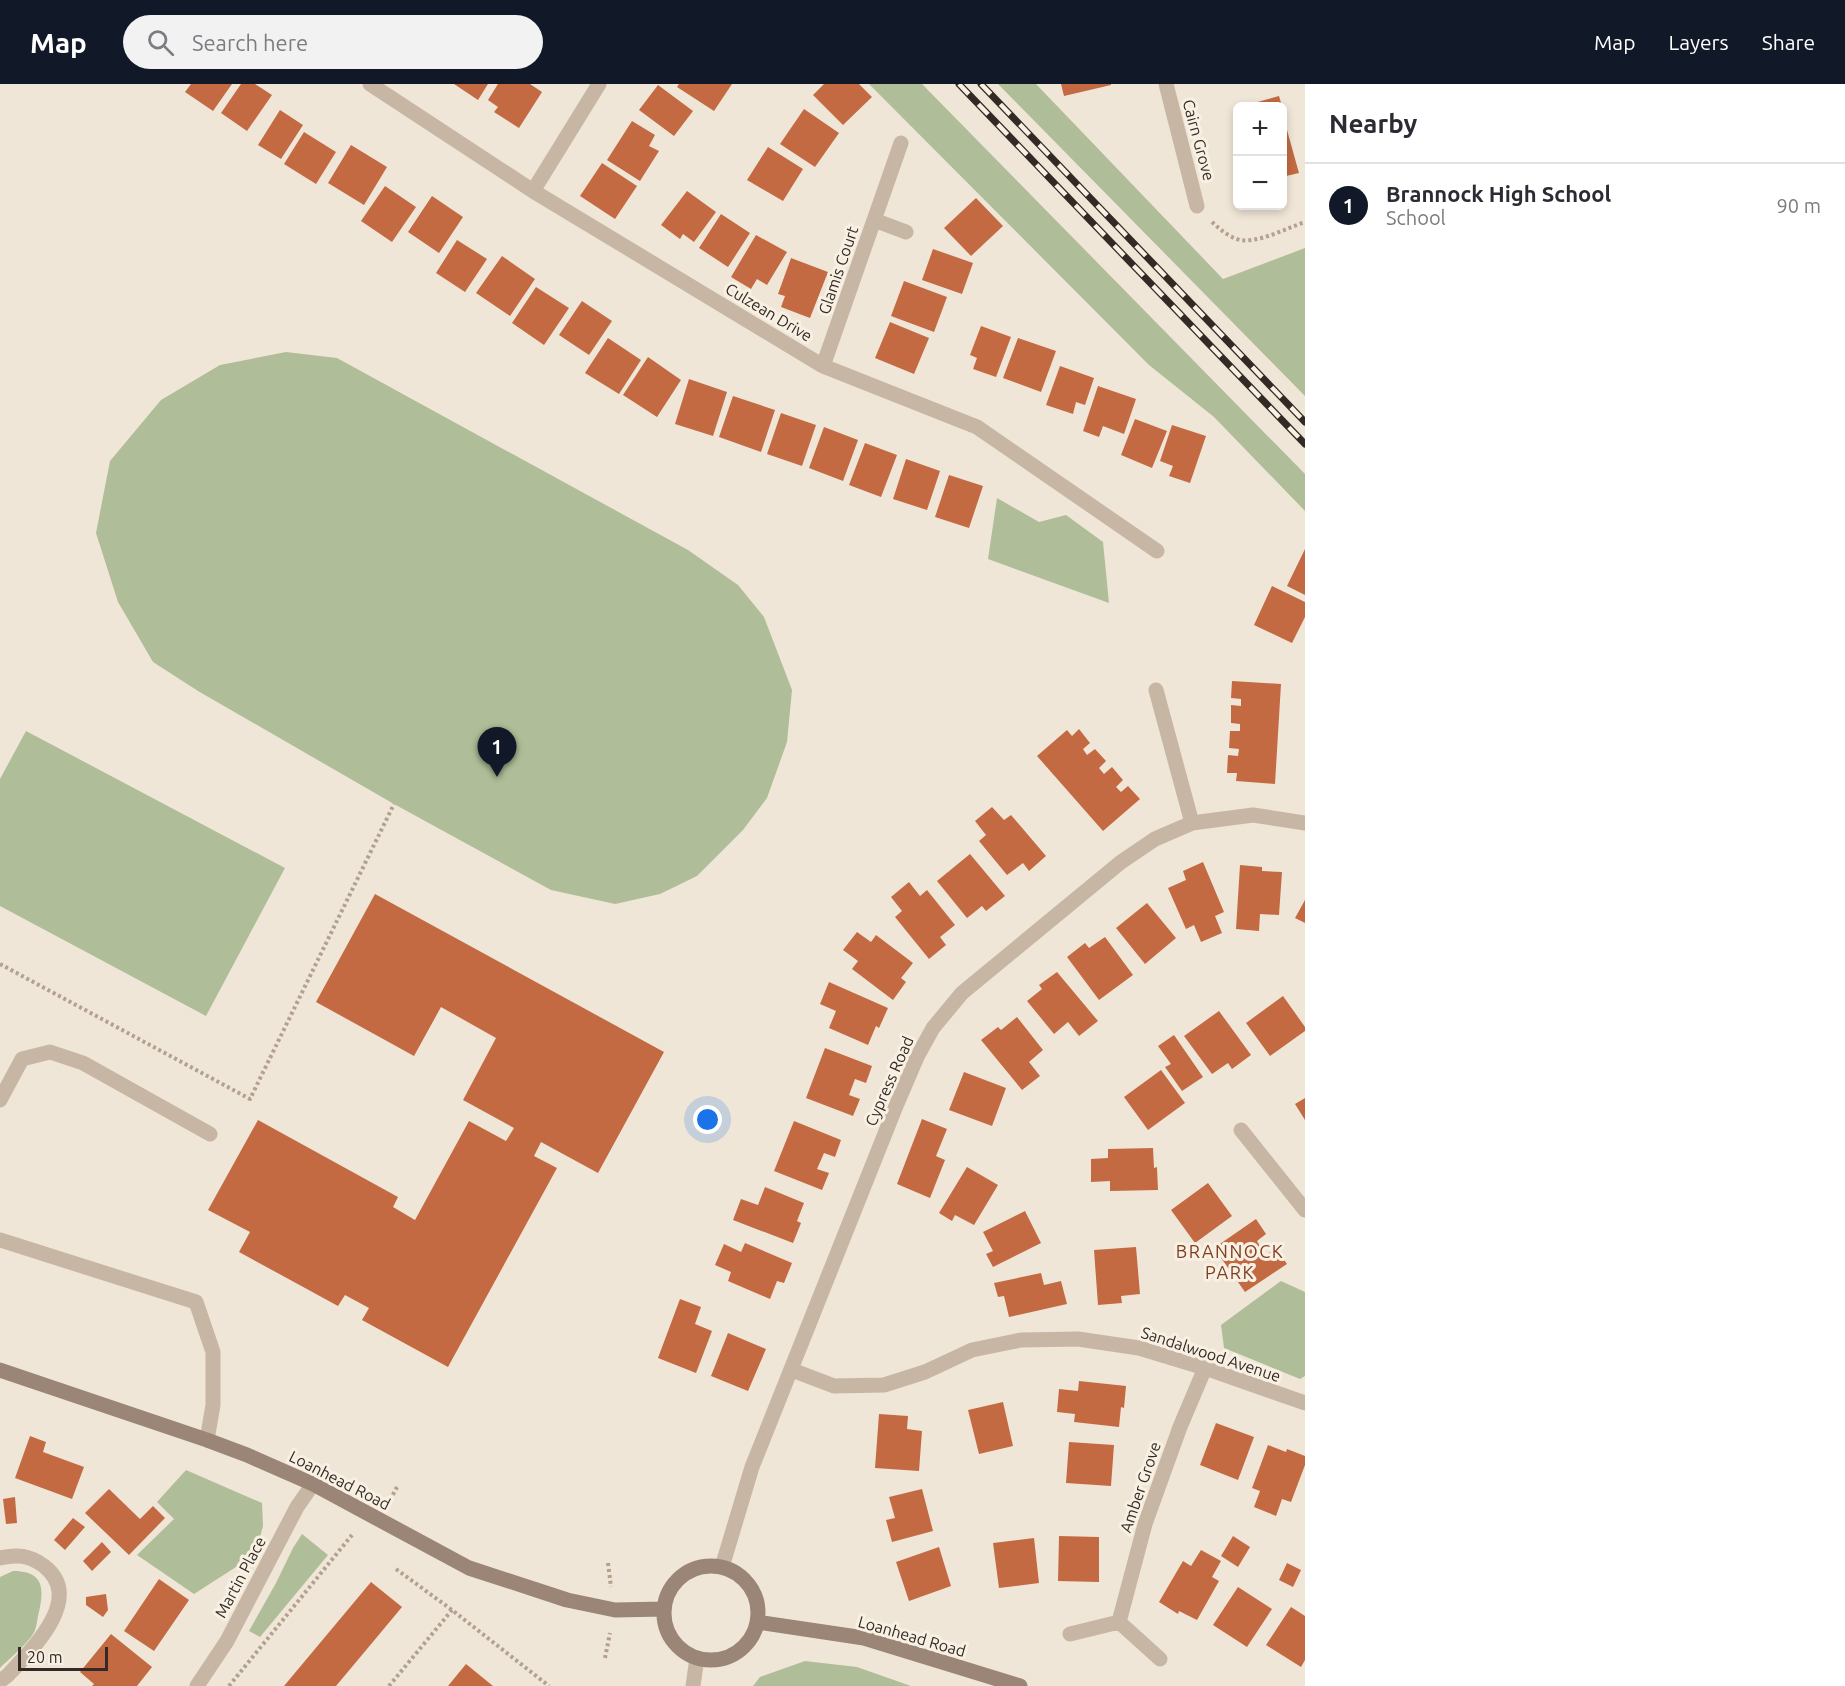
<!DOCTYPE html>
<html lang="en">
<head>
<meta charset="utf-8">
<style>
  :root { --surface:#fff; --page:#f2f2f3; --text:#2b2b33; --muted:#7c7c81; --line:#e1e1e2; --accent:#111827 }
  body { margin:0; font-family:Ubuntu,sans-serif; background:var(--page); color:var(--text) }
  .controls { position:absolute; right:18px; top:18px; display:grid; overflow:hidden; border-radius:9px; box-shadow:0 3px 9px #0003 }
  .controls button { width:54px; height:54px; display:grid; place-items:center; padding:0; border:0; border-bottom:2px solid var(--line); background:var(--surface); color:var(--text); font:30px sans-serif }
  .scale { position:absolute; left:18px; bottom:15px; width:90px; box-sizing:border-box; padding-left:6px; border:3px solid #332a25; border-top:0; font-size:16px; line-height:21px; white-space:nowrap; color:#332a25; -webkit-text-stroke:4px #f8f0e3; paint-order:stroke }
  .you { position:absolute; left:708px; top:1036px; width:21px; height:21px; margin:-15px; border:4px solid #fff; border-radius:50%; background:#1a73e8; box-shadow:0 0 0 9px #1a73e833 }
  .badge { display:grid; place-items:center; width:39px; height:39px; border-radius:50%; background:var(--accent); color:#fff; font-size:20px; font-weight:700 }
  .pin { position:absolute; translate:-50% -50px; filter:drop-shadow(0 2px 3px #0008) }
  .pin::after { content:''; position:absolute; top:32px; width:21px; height:18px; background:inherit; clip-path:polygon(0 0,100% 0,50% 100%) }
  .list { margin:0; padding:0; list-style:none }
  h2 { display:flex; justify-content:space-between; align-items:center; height:78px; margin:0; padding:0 24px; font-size:26px }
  h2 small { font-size:20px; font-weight:400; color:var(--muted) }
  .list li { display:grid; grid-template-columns:39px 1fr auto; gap:18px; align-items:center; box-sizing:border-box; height:84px; padding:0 24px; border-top:2px solid var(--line) }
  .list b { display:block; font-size:22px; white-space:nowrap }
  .list p { margin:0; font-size:20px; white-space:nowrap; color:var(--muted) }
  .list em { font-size:20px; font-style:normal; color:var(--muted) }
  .icon { flex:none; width:33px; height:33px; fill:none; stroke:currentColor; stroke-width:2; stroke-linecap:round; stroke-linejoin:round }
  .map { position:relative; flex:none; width:1305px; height:1602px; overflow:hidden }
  header { display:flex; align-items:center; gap:36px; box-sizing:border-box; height:84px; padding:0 30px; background:var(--accent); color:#fff }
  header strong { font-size:28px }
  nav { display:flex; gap:33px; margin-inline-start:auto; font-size:21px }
  .search { width:420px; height:54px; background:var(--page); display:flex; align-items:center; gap:15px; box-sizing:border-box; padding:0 21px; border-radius:33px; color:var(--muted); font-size:22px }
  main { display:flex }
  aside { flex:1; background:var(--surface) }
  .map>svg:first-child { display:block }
  .green { fill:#afbe98 }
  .building { fill:#c36a43 }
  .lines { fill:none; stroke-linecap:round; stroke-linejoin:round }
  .path { stroke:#b3a08e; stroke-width:4; stroke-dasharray:3 3; stroke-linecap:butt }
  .lane { stroke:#c7b6a4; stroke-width:15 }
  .street { stroke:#c7b6a4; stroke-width:15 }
  .secondary { stroke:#9b8576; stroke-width:15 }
  .rail-casing { stroke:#332a25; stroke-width:7 }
  .rail { stroke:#f8f0e3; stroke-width:4.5; stroke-dasharray:14; stroke-linecap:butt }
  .labels { text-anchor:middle; stroke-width:6; stroke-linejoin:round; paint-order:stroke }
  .street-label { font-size:16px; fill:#332a25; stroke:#f8f0e3 }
  .neighbourhood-label { font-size:18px; letter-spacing:1.5px; fill:#7f3e21; stroke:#f8f0e3 }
</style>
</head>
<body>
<header>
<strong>Map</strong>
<div class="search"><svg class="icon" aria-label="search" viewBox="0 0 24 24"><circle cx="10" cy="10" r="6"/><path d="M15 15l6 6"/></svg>Search here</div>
<nav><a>Map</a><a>Layers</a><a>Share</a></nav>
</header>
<main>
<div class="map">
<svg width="1305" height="1602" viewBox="0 0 1305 1602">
  <rect width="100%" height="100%" fill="#f0e6d7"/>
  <path class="green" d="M869 0H922L1305 390V427L1214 333 1149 281Z
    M998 0H1036L1223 195 1305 164V312Z
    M286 268 337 274 688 466 738 501 764 533 792 606 787 658 767 714 743 746 697 792 660 810 615 820 551 806 394 720 198 607 153 578 118 518 96 449 110 377 161 316 220 281Z
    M997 414 1039 438 1066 431 1103 458 1109 519 988 475Z
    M26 647 285 784 206 932 0 822V695Z
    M1281 1197 1305 1208V1292L1300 1295 1224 1264 1221 1241Z
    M186 1386 262 1419 263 1442 259 1457 250 1474 194 1510 137 1471 174 1435 157 1418Z
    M302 1450 328 1471 260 1553 249 1547 276 1499 293 1464Z
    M13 1487C46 1487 44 1507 38 1532 37 1538 36 1546 33 1550 27 1560 9 1575 0 1584V1493Z
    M805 1577 857 1583 911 1602H753L760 1593Z"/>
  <path class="building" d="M191 0H232L213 27 185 8Z
    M241 0H255L272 11 247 47 221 29Z
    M454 0H488L478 16Z
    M498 0H530L542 8 519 44 494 28 498 23 488 16Z
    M679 0H732L714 27 677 3Z
    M824 0H859L872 13 843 41 813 11Z
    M1061 0H1111V1L1064 12Z
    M658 1 693 27 674 52 639 26Z
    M1279 12 1282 22H1243Z
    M804 25 839 49 815 83 780 60Z
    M280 26 303 41 281 75 258 61Z
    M1282 28 1299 89 1282 93Z
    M632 37 655 51 649 62 659 67 640 97 607 76Z
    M304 48 336 68 316 100 284 80Z
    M351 61 387 83 364 121 328 99Z
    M768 63 803 85 783 117 747 96Z
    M602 79 637 102 615 135 580 112Z
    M385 102 416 123 392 158 361 137Z
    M687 107 716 128 694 158 683 150 680 155 661 141Z
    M432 112 463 133 439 169 408 148Z
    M976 114 1003 142 971 172 944 144Z
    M721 130 750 149 728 183 699 164Z
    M756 151 787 168 767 201 757 195 751 205 731 193Z
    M457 156 487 175 465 208 436 189Z
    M933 165 973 179 962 210 922 196Z
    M502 172 535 195 510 232 476 209Z
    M791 174 828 188 810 234 781 223 785 212 778 210Z
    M904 197 947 213 934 248 891 232Z
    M536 203 569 224 544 261 512 239Z
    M582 217 612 237 589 271 559 251Z
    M890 238 929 254 914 290 875 274Z
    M981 242 1011 253 996 293 973 285 977 274 970 271Z
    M608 254 641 276 619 310 585 289Z
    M1018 254 1056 267 1041 308 1003 294Z
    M648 273 681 296 657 333 623 311Z
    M1060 282 1094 294 1085 321 1076 318 1073 330 1046 321Z
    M689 295 727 308 713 352 675 340Z
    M1098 302 1136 315 1124 350 1103 342 1099 353 1083 347Z
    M733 312 775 326 761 368 719 353Z
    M781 329 816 341 802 382 767 370Z
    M1135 335 1167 347 1152 384 1121 371Z
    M1172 341 1206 352 1190 399 1169 392 1173 382 1160 377Z
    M824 343 858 356 843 397 809 384Z
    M865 359 897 371 881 413 849 401Z
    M906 375 940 387 927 426 893 415Z
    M949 391 983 402 969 444 935 433Z
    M1305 465V511L1287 502Z
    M1272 502 1305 518V533L1292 559 1254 541Z
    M1232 597 1281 600 1275 700 1236 697 1237 689H1227L1228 671 1238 672 1239 665 1229 664 1230 647H1240V640L1231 639V621L1241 622V615L1231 614Z
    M1079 645 1090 659 1083 665 1087 671 1095 665 1106 677 1099 684 1104 690 1112 683 1123 696 1116 703 1121 708 1128 702 1140 715 1103 747 1037 672 1067 646 1072 652Z
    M992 723 1004 736 1011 731 1046 772 1029 787 1023 779 1007 791 979 757 986 751 975 737Z
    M970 770 1005 812 986 827 982 822 967 834 937 797Z
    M1203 778 1224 828 1215 832 1222 849 1201 858 1194 841 1186 845 1168 804 1186 796 1183 787Z
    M1240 781 1262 783V787L1282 788 1279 831 1260 830 1259 847 1236 845Z
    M909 798 920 812 927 806 955 841 940 853 946 861 929 875 895 833 902 827 891 813Z
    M375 810 664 968 598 1089 541 1058 534 1072 557 1084 448 1283 362 1236 369 1224 345 1211 338 1222 239 1168 250 1148 208 1126 258 1036 398 1113 393 1123 415 1136 469 1037 506 1057 514 1044 463 1016 496 954 441 923 414 972 316 918Z
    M1305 816V839L1295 834Z
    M1147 819 1176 854 1145 880 1116 844Z
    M857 848 871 858 876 851 913 879 901 894 906 898 893 916 852 885 858 877 843 866Z
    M1105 853 1133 891 1099 916 1067 873 1085 859 1089 864Z
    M1057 888 1098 937 1079 952 1068 938 1054 950 1027 917 1042 905 1039 901Z
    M829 898 888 924 879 944 876 942 868 961 829 944 836 927 820 920Z
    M1283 912 1305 943V947L1270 972 1246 939Z
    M1219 927 1251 971 1232 985 1228 979 1212 990 1184 952Z
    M1017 933 1043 966 1029 978 1040 992 1022 1006 981 956 998 943 1001 946Z
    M1174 951 1203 993 1182 1007 1165 983 1171 980 1158 962Z
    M825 964 872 982 866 999 855 995 849 1011 860 1015 853 1032 806 1014Z
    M1161 986 1185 1019 1148 1046 1124 1013Z
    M964 988 1006 1004 992 1042 949 1026Z
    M1305 1014V1036L1295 1020Z
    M922 1035 947 1045 936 1072 945 1076 930 1114 897 1100Z
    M794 1037 841 1056 835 1073 824 1069 821 1076 817 1085 829 1089 822 1106 774 1087Z
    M1153 1064 1154 1084 1157 1083 1158 1106 1110 1107V1097L1091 1098V1075L1108 1074V1065Z
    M967 1083 998 1101 974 1141 955 1131 952 1137 939 1129Z
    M1208 1099 1232 1132 1195 1159 1171 1126Z
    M765 1103 804 1119 797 1137 801 1139 793 1159 733 1136 741 1115 758 1121Z
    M1025 1127 1041 1159 993 1183 986 1170 993 1167 983 1148Z
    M1256 1135 1266 1150 1257 1157 1261 1164 1266 1171 1276 1164 1287 1180 1245 1208 1214 1164Z
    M745 1159 792 1179 784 1199 777 1197 770 1215 728 1197 731 1188 715 1181 724 1160 741 1168Z
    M1136 1163 1140 1210 1121 1212 1122 1219 1098 1221 1094 1166Z
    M1041 1189 1044 1201 1061 1197 1067 1220 1009 1233 1004 1212 998 1213 994 1199Z
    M680 1215 701 1223 695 1240 712 1247 696 1289 658 1274Z
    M728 1249 766 1265 748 1307 711 1292Z
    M1079 1297 1126 1302 1124 1324 1121 1323 1119 1343 1074 1338 1075 1330 1057 1328 1059 1305 1078 1307Z
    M1003 1318 1013 1362 979 1370 968 1326Z
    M879 1330 908 1332 907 1345 922 1347 919 1387 875 1384Z
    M1216 1339 1254 1353 1238 1396 1200 1381Z
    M30 1352 46 1358 43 1368 84 1383 72 1415 15 1394Z
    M1069 1358 1114 1361 1111 1402 1066 1399Z
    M1268 1361 1286 1368 1287 1365 1305 1372V1381L1291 1418 1282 1415 1276 1432 1254 1423 1260 1407 1252 1404Z
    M109 1405 140 1435 153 1422 165 1434 129 1471 85 1429Z
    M922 1405 933 1447 892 1458 886 1436 895 1434 889 1413Z
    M15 1413 17 1439 6 1440 3 1415Z
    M73 1434 85 1443 65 1466 54 1456Z
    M1059 1452 1099 1453V1498L1058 1497Z
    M1233 1452 1250 1463 1238 1483 1221 1472Z
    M1034 1454 1039 1499 999 1504 993 1459Z
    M102 1458 111 1468 92 1487 83 1477Z
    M939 1463 951 1502 909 1517 896 1478Z
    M1201 1466 1221 1477 1212 1493 1219 1497 1197 1536 1179 1527 1178 1530 1159 1518 1183 1477 1191 1482Z
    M1287 1479 1301 1486 1293 1503 1279 1496Z
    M159 1495 189 1516 154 1567 124 1547Z
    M371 1498 402 1523 367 1565 336 1602H284Z
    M1238 1503 1272 1525 1247 1563 1213 1541Z
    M106 1510 108 1526 103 1533 86 1521V1513Z
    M1291 1523 1305 1532V1576L1301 1583 1266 1561Z
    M111 1550 152 1583 137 1602H92L94 1600 80 1588Z
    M466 1580 493 1602H448Z"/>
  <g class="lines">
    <path class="path" d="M1212 138C1220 145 1228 153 1240 156 1259 159 1287 144 1305 138
      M0 880 250 1015 394 720
      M390 1416 397 1403
      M608 1479 611 1503
      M396 1485 452 1526 549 1602
      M605 1574 610 1549
      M229 1602 352 1451
      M389 1602 452 1526"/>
    <path class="lane" d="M1156 606 1192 739
      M0 1016 22 975 50 968 83 979 210 1050
      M0 1156 196 1218 213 1268V1321L207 1356"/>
    <path class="street" d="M370 0 533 107 823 282 977 343 1157 467
      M1166 0 1197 122
      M533 107 599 0
      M874 136 906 148
      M823 282 901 59
      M1241 1046 1305 1126
      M792 1286 834 1302 884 1301 925 1288 972 1266 1021 1256 1078 1255 1139 1264 1205 1284 1305 1319
      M0 1474C17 1470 29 1471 44 1482 86 1515 30 1567 7 1592L0 1597
      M722 1483 752 1383 896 1022 917 973 933 944 962 909 1121 778 1155 755 1192 739 1253 731 1305 739
      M1119 1538 1160 1575
      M1070 1550 1119 1538 1145 1440 1180 1343 1205 1284
      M197 1602 227 1557 297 1423 313 1400
      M693 1602 697 1574"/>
    <path class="secondary" d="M0 1286 207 1356 247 1371 313 1400 469 1484 567 1516 615 1526 664 1525
      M664 1529a47 47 0 1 1 94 0a47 47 0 1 1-94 0Z
      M757 1538 864 1554 1020 1602"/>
    <g class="rail-casing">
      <path id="rail" d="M959 0 1305 360
        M981 0 1305 338"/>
    </g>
    <use href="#rail" class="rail"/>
  </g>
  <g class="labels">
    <g class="street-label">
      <text transform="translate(1199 56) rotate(75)" y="6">Cairn Grove</text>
      <text transform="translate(838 186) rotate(-71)" y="6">Glamis Court</text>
      <text transform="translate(769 228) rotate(31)" y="6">Culzean Drive</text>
      <text transform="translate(889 997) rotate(-66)" y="6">Cypress Road</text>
      <text transform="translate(1211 1270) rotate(18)" y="6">Sandalwood Avenue</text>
      <text transform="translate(340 1396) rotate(27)" y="6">Loanhead Road</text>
      <text transform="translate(1140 1403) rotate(-71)" y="6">Amber Grove</text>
      <text transform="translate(240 1493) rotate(-62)" y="6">Martin Place</text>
      <text transform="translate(912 1552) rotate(16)" y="6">Loanhead Road</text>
    </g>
    <g class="neighbourhood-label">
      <text x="1230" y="1174">BRANNOCK<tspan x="1230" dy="21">PARK</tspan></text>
    </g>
  </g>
</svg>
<div class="controls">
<button>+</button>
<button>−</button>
</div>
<div class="scale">20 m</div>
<div class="you"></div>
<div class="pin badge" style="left:497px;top:693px">1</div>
</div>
<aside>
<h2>Nearby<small></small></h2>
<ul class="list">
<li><span class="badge">1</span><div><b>Brannock High School</b><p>School</p></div><em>90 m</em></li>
</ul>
</aside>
</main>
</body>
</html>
